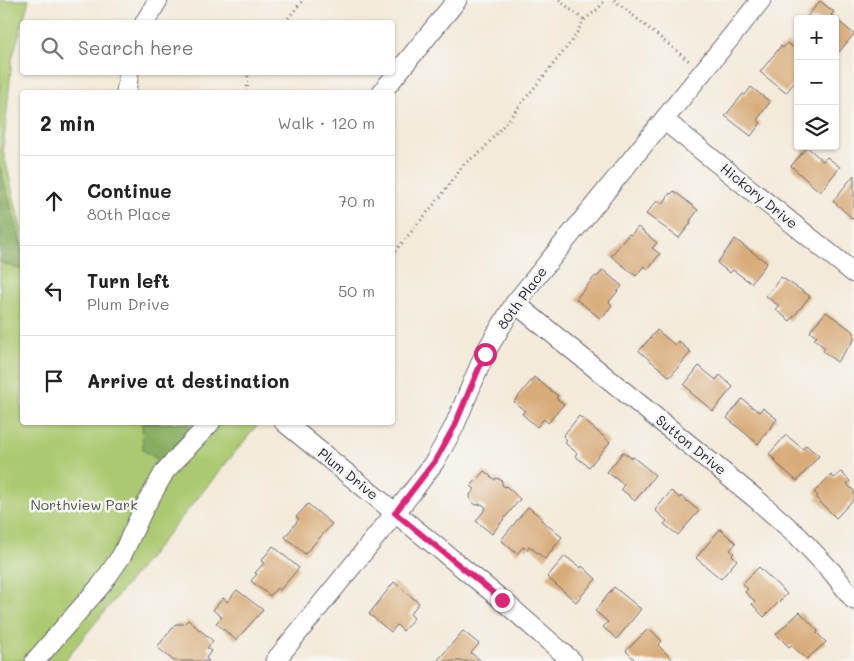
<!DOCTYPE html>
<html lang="en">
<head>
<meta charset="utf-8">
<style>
  :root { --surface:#fff; --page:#f2f2f2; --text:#222; --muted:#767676; --line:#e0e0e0 }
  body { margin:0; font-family:Mali,sans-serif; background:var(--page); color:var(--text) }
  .controls { position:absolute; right:15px; top:15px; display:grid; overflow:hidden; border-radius:5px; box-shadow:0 1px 4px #0004 }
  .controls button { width:45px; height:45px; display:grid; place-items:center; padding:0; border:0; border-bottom:1px solid var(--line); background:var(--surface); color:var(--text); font:25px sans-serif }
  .stop { position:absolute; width:15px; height:15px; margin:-11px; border:4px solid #db2777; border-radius:50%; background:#fff }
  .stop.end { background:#db2777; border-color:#fff; box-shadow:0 1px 5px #0008 }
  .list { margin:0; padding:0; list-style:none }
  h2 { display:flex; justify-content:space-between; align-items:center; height:65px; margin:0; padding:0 20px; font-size:21px }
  h2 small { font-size:16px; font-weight:400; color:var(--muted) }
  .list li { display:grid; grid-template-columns:32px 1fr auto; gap:15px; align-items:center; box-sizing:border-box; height:90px; padding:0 20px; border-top:1px solid var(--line) }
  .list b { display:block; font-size:19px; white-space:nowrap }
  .list p { margin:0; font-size:16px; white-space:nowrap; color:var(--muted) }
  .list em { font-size:16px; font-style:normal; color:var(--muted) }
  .icon { flex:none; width:28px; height:28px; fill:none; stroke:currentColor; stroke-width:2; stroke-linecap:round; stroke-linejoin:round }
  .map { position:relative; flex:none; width:854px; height:661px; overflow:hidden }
  .search { position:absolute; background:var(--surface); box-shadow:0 1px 4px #0004; left:20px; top:20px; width:375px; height:55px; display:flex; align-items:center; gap:12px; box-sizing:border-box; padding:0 18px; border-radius:5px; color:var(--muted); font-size:19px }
  .panel { position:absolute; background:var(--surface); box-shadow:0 1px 4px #0004; left:20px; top:90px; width:375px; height:335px; border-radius:5px }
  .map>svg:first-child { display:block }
  .green { fill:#abc970; stroke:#667656 }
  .forest { fill:#88ad62; stroke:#55684e }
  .building { fill:#d8ac79 }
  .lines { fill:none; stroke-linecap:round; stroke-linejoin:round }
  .minor-casing { stroke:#6b6872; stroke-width:21 }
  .path { stroke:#6b6872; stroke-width:3; stroke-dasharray:1 4; stroke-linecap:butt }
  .minor { stroke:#fff; stroke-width:19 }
  .route { stroke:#db2777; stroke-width:6 }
  .labels { text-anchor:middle; stroke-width:5; stroke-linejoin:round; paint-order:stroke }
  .street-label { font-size:14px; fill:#22223b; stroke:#f6f6f2 }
  .park-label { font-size:14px; fill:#4b544b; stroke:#f6f6f2 }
</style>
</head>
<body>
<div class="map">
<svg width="854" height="661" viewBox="0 0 854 661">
  <rect width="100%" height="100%" fill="#f6f6f2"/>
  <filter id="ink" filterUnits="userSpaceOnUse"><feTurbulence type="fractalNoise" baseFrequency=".02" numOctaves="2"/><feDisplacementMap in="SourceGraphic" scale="10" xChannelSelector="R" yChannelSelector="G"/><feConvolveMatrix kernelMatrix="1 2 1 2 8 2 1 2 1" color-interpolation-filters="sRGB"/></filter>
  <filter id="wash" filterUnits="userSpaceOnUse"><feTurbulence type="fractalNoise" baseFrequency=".0096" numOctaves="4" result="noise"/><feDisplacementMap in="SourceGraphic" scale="20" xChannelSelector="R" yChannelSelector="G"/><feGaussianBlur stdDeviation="1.12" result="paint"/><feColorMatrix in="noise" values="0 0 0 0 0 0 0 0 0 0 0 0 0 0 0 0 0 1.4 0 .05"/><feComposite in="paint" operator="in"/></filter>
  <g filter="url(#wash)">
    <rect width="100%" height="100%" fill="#f3ead9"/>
    <path class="green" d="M0 0H29L12 59 3 150 22 233V422L259 423 64 661H0Z"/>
    <path class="forest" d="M0 167 22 247V270L0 262Z
      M142 423H187L190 430 160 461 143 450Z"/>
    <g id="blocks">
      <path class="building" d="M820 1 834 12 831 15 854 34 839 52 835 49V19H805Z
        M787 43 798 51V72L795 76 798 78 786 93 760 72 781 46 783 48Z
        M751 87 770 102 757 120 761 123 751 136 725 116 743 94 745 95Z
        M807 147 823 161 827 157 840 167 820 192 791 166Z
        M854 175V220L833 201Z
        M674 191 698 210 690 221 691 223 679 238 646 214 657 201H659L663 204 670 193 671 194Z
        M638 227 657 243 652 248 660 254 648 269 644 266 636 276 611 256 629 234 631 235Z
        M735 239 767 263 751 283 733 270 730 273 717 263Z
        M603 270 622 286 609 302 612 305 601 319 576 299 595 276 597 277Z
        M781 277 810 296 790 321 776 310 779 306 766 296Z
        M826 312 854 332V340L837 362 823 351 825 348 814 339 817 337 810 332 812 328Z
        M657 330 675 345 678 341 691 352 670 377 639 351Z
        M699 366 716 380 720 375 733 387 713 411 690 392 691 391 684 385Z
        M534 377 558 396 556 398 564 404 548 423 544 419 537 427 522 414 525 411 514 402Z
        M742 399 759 412 763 408 777 419 758 444 727 418Z
        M579 416 610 442 589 467 575 456 577 453 565 443 567 440 563 436Z
        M786 435 803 449 806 445 819 456 797 481 775 462 776 461 769 454Z
        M623 452 631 458 633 457 655 475 635 501 621 489 624 485 607 472Z
        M484 471 495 480 496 478 499 479 502 481V485L505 487 506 486 520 499 492 534 476 521 486 508 482 504 476 505 471 501 470 495 475 489 471 486Z
        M841 472 850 481 847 484 854 491V499L836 518 816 498 818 496 814 492 831 475 834 478Z
        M671 491 680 498 681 496 699 511 678 535 664 524 667 521 655 510Z
        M308 504 332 524 305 554 285 537 299 519 296 517Z
        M528 507 542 518 541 520 562 537 545 559 529 546 527 550 523 547 517 554 501 540Z
        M720 529 736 543 730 550 734 553 732 555 737 560 721 579 696 558Z
        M273 546 299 568 280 590 277 588 270 596 251 581 257 574 255 573 264 563 261 561Z
        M565 556 581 568 582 566 596 579 576 602 547 577Z
        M759 567 787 594 764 617 752 604 755 601 745 592 748 589 742 584Z
        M394 582 419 603 410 614 414 618 403 631 397 625 391 632 369 614Z
        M614 587 641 609 617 639 603 627 608 622 595 611Z
        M237 590 263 610 236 640 216 623 222 617 213 610 223 598 227 602Z
        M800 612 818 631 817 633 826 642 807 659 791 645 789 647 776 634Z
        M188 620 213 641 207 648 211 651 206 658 209 661H174L157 647 176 624H184Z
        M649 628 662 641 658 645 674 661H636L626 651Z
        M463 631 479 644 471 653 481 661H437Z"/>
    </g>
  </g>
  <g filter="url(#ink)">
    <use href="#blocks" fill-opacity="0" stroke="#6b6872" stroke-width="1"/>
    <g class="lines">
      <g class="minor-casing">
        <path id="minor" d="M145 22 158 0
          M126 92 129 72
          M382 92 457 0
          M664 120 854 273
          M515 303 755 498 798 536 833 573 854 600
          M284 422 502 600 572 661
          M35 661 102 584 122 555 143 510 165 471 211 422
          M275 661 413 491 435 461 454 427 485 353 515 303 761 0"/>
      </g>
      <path class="path" d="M559 0 584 20
        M614 0 689 61
        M285 22 303 0
        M247 92 248 72
        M392 255 441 196 464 164 481 152 509 119 572 41 584 20 598 9 605 0"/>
      <use href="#minor" class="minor"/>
    </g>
  </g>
  <g class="lines" filter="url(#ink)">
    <path class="route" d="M485 354 454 427 435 461 395 513 502 600"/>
  </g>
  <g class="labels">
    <g class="street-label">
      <text transform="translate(759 196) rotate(39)" y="5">Hickory Drive</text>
      <text transform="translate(522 298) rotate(-54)" y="5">80th Place</text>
      <text transform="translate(691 445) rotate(39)" y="5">Sutton Drive</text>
      <text transform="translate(348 474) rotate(39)" y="5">Plum Drive</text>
    </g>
    <g class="park-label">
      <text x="84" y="510">Northview Park</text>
    </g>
  </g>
</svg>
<div class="controls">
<button>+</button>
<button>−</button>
<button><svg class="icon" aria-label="layers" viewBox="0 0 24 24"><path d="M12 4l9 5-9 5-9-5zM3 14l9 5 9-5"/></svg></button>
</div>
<div class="stop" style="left:485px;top:354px"></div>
<div class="stop end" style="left:502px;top:600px"></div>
<div class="search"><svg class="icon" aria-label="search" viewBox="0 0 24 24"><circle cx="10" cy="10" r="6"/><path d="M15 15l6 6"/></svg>Search here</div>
<section class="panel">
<h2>2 min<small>Walk · 120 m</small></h2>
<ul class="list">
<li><svg class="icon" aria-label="ahead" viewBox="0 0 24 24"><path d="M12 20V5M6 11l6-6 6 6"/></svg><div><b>Continue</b><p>80th Place</p></div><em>70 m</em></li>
<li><svg class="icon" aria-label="left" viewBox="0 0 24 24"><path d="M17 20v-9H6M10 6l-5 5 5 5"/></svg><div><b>Turn left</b><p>Plum Drive</p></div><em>50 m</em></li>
<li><svg class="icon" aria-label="arrive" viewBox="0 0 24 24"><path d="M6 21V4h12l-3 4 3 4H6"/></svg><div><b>Arrive at destination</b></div></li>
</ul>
</section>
</div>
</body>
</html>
